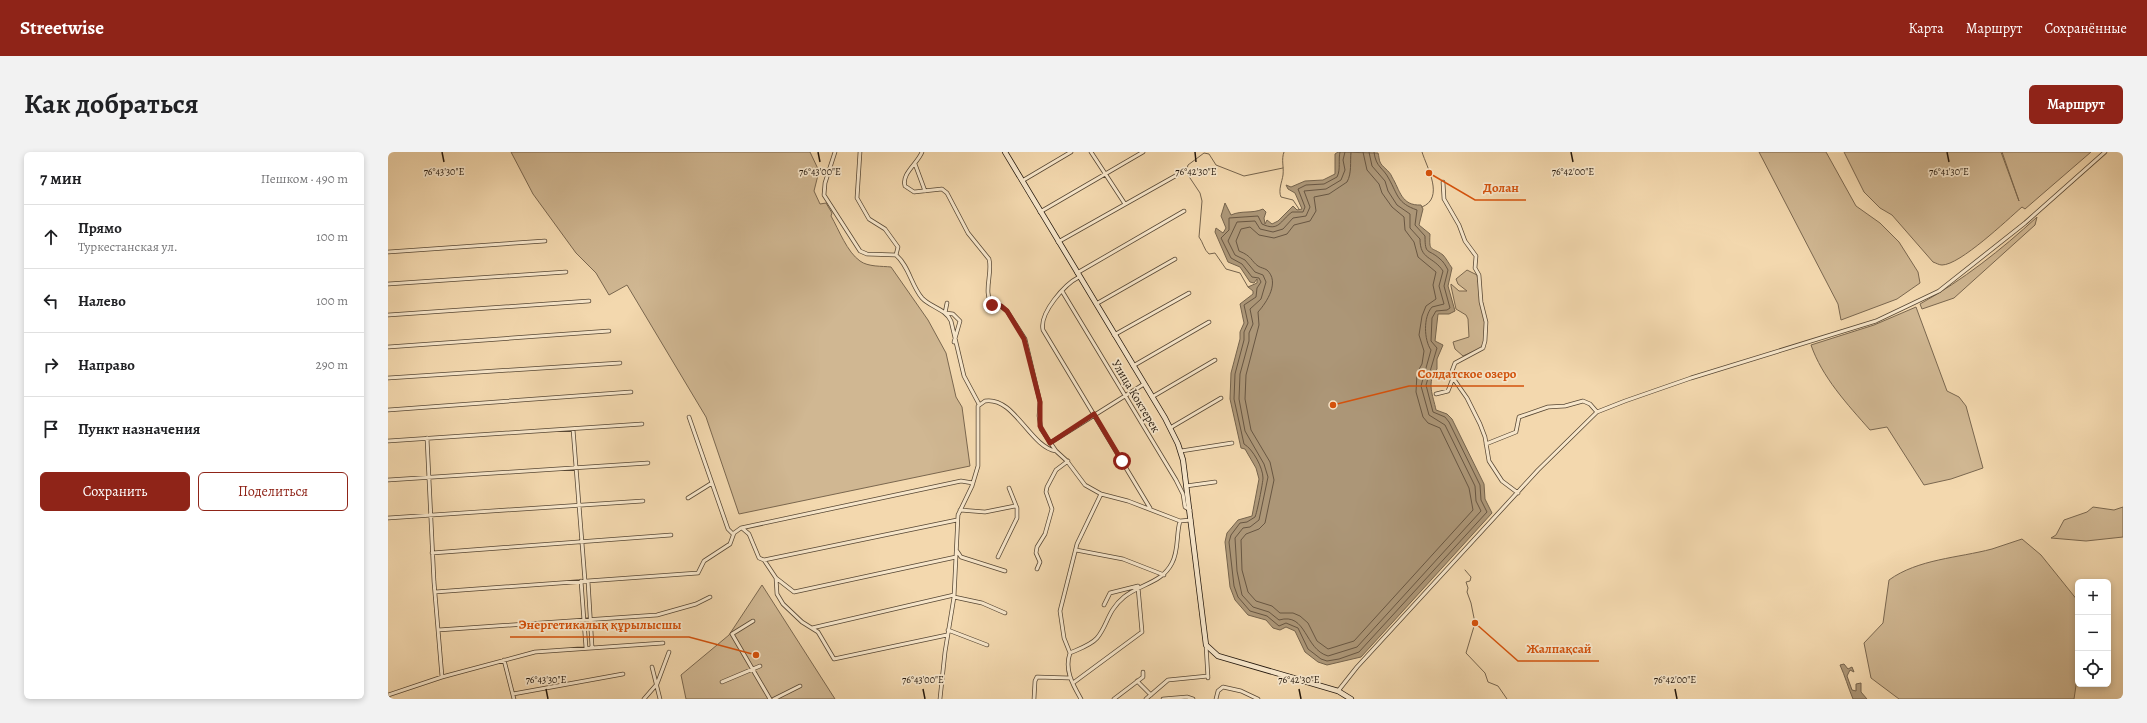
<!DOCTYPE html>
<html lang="ru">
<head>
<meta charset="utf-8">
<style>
  :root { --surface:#fff; --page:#f2f2f2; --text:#202124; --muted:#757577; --line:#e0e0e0; --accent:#8f2418 }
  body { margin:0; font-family:Alegreya,serif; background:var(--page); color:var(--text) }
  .controls { position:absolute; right:12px; bottom:12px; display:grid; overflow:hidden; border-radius:6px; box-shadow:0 2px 6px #0003 }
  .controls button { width:36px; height:36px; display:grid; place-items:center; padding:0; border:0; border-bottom:1px solid var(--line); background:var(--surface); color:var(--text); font:20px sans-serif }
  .stop { position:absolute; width:12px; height:12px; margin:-9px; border:3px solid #8f2418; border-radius:50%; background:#fff }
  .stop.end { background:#8f2418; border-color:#fff; box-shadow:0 1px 4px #0008 }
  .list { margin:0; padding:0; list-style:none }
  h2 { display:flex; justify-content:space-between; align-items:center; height:52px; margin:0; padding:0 16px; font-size:17px }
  h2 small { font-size:13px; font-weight:400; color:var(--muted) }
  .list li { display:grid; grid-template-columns:26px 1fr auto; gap:12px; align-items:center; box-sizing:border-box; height:64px; padding:0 16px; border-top:1px solid var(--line) }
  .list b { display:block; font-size:15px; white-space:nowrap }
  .list p { margin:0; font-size:13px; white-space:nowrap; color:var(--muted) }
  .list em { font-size:13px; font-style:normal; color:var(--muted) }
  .actions { display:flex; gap:8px; padding:12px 16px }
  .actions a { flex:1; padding:9px 0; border:1px solid var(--accent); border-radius:6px; text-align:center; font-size:14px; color:var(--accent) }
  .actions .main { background:var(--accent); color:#fff }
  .icon { flex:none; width:22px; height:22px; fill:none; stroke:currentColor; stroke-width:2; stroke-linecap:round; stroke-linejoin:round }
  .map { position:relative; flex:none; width:1735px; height:547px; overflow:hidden; border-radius:6px }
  header { display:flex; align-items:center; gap:24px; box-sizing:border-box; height:56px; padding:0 20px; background:var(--accent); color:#fff }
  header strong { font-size:19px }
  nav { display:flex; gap:22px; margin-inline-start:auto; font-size:14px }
  .intro { display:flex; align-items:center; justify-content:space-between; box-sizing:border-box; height:96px; padding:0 24px }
  h1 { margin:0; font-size:28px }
  .button { padding:10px 18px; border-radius:6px; background:var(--accent); color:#fff; font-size:14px; font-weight:700 }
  main { display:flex; gap:24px; padding:0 24px }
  aside { flex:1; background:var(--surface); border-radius:6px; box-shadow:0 2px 6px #0003 }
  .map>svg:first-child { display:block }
  .green { fill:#d0b792; stroke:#7a674f }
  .water { fill:#ac9677; stroke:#75634c }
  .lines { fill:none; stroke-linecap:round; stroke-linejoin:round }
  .shore { stroke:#685642; stroke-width:1 }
  .stream { stroke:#75634c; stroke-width:1 }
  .minor-casing { stroke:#574734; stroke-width:4.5 }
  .secondary-casing { stroke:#23170c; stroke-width:6 }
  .minor { stroke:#f7e6ca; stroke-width:3 }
  .secondary { stroke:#f7e6ca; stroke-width:4.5 }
  .route { stroke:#8f2418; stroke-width:5 }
  .ticks { fill:none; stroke:#23170c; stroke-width:1.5 }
  .labels { text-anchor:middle; stroke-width:3.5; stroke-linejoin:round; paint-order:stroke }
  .street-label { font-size:12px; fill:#23170c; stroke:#f7e6ca }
  .ticks-label { font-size:10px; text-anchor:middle; fill:#23170c; stroke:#f7e6ca; stroke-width:3.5; stroke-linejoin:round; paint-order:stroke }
  .leader { fill:none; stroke:#d4520c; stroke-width:1.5 }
  .callout-dot { fill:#d4520c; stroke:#f7e6ca; stroke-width:1.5 }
  .callout-label { font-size:13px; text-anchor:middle; font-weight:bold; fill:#d4520c; stroke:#f7e6ca; stroke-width:3.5; stroke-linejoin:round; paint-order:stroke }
</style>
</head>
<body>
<header>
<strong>Streetwise</strong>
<nav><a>Карта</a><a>Маршрут</a><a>Сохранённые</a></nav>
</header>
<div class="intro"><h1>Как добраться</h1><a class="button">Маршрут</a></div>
<main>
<aside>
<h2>7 мин<small>Пешком · 490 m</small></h2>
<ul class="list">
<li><svg class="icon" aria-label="ahead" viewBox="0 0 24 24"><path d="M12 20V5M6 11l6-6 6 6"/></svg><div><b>Прямо</b><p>Туркестанская ул.</p></div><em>100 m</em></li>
<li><svg class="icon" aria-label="left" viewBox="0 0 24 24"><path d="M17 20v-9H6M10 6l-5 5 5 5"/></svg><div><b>Налево</b></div><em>100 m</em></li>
<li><svg class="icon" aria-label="right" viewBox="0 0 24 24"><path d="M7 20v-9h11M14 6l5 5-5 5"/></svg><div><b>Направо</b></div><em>290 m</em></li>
<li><svg class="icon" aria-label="arrive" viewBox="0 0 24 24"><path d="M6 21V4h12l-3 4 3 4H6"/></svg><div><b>Пункт назначения</b></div></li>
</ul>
<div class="actions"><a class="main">Сохранить</a><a>Поделиться</a></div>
</aside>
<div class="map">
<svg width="1735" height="547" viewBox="0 0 1735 547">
  <rect width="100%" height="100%" fill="#f3d8ae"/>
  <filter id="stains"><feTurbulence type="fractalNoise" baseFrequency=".005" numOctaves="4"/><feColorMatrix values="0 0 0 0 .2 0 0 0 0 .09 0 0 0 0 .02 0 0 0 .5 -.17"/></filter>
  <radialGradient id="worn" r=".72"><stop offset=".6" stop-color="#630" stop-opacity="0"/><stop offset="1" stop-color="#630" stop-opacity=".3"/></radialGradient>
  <path class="green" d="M123 0H422L431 19 426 39 432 52 438 51 444 61 443 64C451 78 459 100 472 109 480 115 494 114 503 115L540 168 558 201 568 245 574 255 582 314 351 362 318 265 239 133 221 143 208 121 188 101 145 42Z
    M1371 0H1438L1468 54 1492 71 1511 90 1530 120 1532 131 1509 147 1453 168 1450 152Z
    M1456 0H1613L1631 49 1614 0H1703L1637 57 1634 55C1619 68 1572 113 1554 113 1551 113 1548 111 1545 110L1504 63 1492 56 1476 40Z
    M1649 65 1647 73 1566 146 1534 157 1532 152C1575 128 1613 98 1649 65Z
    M1079 118 1089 123C1092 142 1104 180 1093 196L1075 204 1067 197 1065 190 1081 185 1080 167 1078 163 1068 157 1063 134V132L1071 139H1079L1070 132 1068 127Z
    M1528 155 1559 239 1571 245 1578 254 1595 316 1563 327 1536 333 1499 275 1482 278C1459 252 1434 225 1423 193L1486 173Z
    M1705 355 1726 358 1735 355V385L1698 389 1663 386 1668 383 1676 368 1699 360Z
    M1634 387 1653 403 1690 449V520L1686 547H1511L1483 526 1476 491 1495 471 1501 428C1530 407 1570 406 1604 397 1614 394 1624 390 1634 387Z
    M374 433 447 547H298L293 523 341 483Z"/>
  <path class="water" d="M950 0 990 1C991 4 991 8 992 10 994 15 1002 19 1004 25 1012 38 1013 54 1033 53L1035 57 1031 73 1042 82C1041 101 1043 94 1055 103 1058 106 1061 112 1064 116L1060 134 1067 159 1061 162H1050L1047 189 1055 193 1049 207V217C1038 231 1045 243 1048 258L1059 262 1064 267 1096 332 1097 347 1104 361 973 505 939 513 930 510 917 500 907 479 898 475 892 478 885 476 878 468 860 463 847 448 842 435 837 390 839 381 850 368 864 364 871 327 868 316 857 297 853 296 842 247 843 221 852 187V180L856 171 852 152 865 142V139L860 135 869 131V127L866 131 862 130 852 115 840 110 827 80 828 76 835 81 838 76 833 64 837 51 843 63C854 58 864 62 875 57L878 60 876 66 877 72 879 68 884 72 890 69 905 54 909 58 914 57 907 41 900 37 898 33 903 35 917 29 935 28 947 22V2Z
    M1456 512 1460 517 1464 515 1466 520 1462 518 1459 524 1464 538 1468 539V532L1473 531V540L1479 547H1465C1460 535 1457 524 1452 513Z"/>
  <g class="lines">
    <path class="shore" d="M952 0C950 8 953 17 949 25L936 32 918 33 910 37 917 55 915 60H904C892 69 891 80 874 72L870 64 841 66V78L833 86 843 106 854 112 864 125 871 126 873 130 869 136 868 145 856 153 860 171 856 180V188L847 222 846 247 856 292C865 297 875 316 875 326 875 330 869 361 867 365L859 370 852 371 843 383 841 390 846 434 850 445 862 459 879 464 891 474 898 471 910 476 920 497 933 507 939 509 951 507 971 500 1099 360 1093 348 1092 333 1061 270 1057 265 1045 260 1038 233 1049 196 1043 189 1044 166 1048 159 1059 158 1062 156 1056 134 1060 118C1058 114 1055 109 1052 107 1040 96 1037 104 1037 84L1027 73 1029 58C1009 51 1010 43 1001 27 995 15 988 16 986 0
      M957 0 955 8 957 18 953 28 938 37 916 39 922 55 918 64 905 66 895 77 885 80 872 77 867 69 849 70 840 89 847 103 857 108 867 120 875 123 878 130 873 147 862 157 865 172 861 181V189L852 222 851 247 857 279 876 312 880 325 871 368 862 375 855 376 847 386 849 419 854 443 865 455 881 460 891 468C919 460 916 497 940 504L969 495 1093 359 1088 349 1087 334 1057 273 1041 263 1033 234 1043 198C1036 188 1035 165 1044 155L1056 152 1051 134 1055 119C1045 104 1032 108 1032 87L1022 76V62L1009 53 1000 39 997 29 984 14 981 0
      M963 0C962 10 964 21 959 30L941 42 926 45 928 59 922 69 906 73 899 82 886 86 871 83 862 75 853 77 848 89 851 99C864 104 863 109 870 114 873 116 876 116 879 118 892 130 879 150 870 160L871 173 858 223 857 247 863 278 882 310 886 328 877 371 871 377 858 382 853 388 854 418 860 440 868 449 884 454 892 461H905L912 464 920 471 929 489 940 497 966 489 1085 358 1081 336 1052 276 1040 271 1035 265 1028 240 1029 221 1034 212 1036 199 1031 183 1034 164 1038 154 1048 147 1045 133 1048 120 1030 105 1026 90 1017 78 1016 65 1004 55 994 41 991 32 979 18 975 0"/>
    <path class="stream" d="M896 0C893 8 896 14 895 23 894 30 890 38 893 45L905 48 911 57
      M1034 55C1057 46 1039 16 1034 0
      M860 135 852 121 838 117 827 101 821 102C816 98 815 90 811 85L814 49 812 41 798 20 800 13 816 1 821 2 828 13 856 24 895 16
      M1077 418 1083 425 1082 429 1078 430 1080 436 1079 440 1083 451 1087 471 1078 501 1097 521 1100 530 1110 534 1119 547"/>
    <g class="minor-casing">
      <path id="minor" d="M447 0 437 31 436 43 472 99 479 102 508 103C521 114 523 133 534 146 542 155 558 157 563 169L576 224 591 252
        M472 0 469 46 481 67 497 77 510 95 508 103
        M534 0C530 11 513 22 517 34L526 40 554 37 559 41 580 81 601 107C605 122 594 141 605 153L613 154 619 159 637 187 652 250 651 264 653 277 668 299 679 309 697 333 713 342 740 349 792 369 803 368
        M703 0 737 52
        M527 12 537 39
        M634 29 683 0
        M1055 30 1056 47 1071 73 1077 89 1088 104 1087 116 1091 123 1093 150 1098 170 1097 189 1095 196 1067 211 1064 219 1065 226 1079 246 1092 272 1097 285 1101 309 1114 329 1130 341
        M652 60 755 0
        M670 90 789 23
        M0 100 157 89
        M689 121 796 59
        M691 125C677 132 651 161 655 178L762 356
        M0 132 178 120
        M674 139 788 328 795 342 797 355 802 358
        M559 151 557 161 565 162 572 169 566 190
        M708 152 787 107
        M0 163 201 149
        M726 183 801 141
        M0 195 221 179
        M745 214 821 170
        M0 226 232 211
        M1048 242 1060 239 1065 226
        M764 245 827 208
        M0 258 243 240
        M301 265 340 377 345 382
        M782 276 833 246
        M185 277 197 429
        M39 286 46 430 54 525
        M0 289 254 272
        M662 291 756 232
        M1098 292 1128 280 1131 265 1160 255 1177 254 1195 249 1202 252 1209 260
        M793 299 844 291
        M0 328 260 311
        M798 334 827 330
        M300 346 324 331
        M572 358 597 360 627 354
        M0 366 255 349
        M354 376 361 382 371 406 376 408 569 368
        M688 398 735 407 776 423
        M569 399 573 405 617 419
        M44 401 283 383
        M610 405 629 366V356L621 336
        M376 408 388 426 389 442 395 452 414 470 430 480 446 507 559 483
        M649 417 652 410 648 401 649 395 657 382 664 357 658 340 659 335 668 318 680 309
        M388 426 406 440 568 405
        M193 429 198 496
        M200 429 204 495
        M47 440 310 421 316 409 342 392 346 381 353 376 573 329 585 331
        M566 445 594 451 617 461
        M716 453 722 441 750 434
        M365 469 344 482 382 547
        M424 476 566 443
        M50 478 269 463 308 452 322 445
        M560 478 599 493
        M818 493 820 526
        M682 501 676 486 672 459 689 392 713 342
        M116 508 126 547
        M264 515 272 547
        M749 529 763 543
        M334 530 372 514
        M685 531 754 480 750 435
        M950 539 969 515 1150 318 1209 260 1237 249 1303 226 1488 169 1551 139 1637 71 1717 0
        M125 542 235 522
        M0 543 54 525 147 500 275 491
        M256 547 269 532 281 500
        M386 547 412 534
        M552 547 557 500 566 445 570 363 584 334 590 314V254L597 249C626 244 642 295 668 299
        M646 547 647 529 649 525 682 526
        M693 547C685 533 676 518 682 501 691 497 703 493 709 486 720 473 719 459 736 445 752 432 774 431 784 411 791 398 788 382 792 369
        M726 547 755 525V520
        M758 547 780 528 820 524
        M775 547 799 545 805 547
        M828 547 830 539 835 535 853 539 870 547"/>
    </g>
    <g class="secondary-casing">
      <path id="secondary" d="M617 0 777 266 790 292 795 308 818 493 830 504 950 539 963 547"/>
    </g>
    <use href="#minor" class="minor"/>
    <use href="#secondary" class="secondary"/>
  </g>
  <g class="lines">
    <path class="route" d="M604 153 613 154 619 159 636 187 652 250V274L662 291 706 262 734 309"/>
  </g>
  <path class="ticks" d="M54 0 56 10M430 0 432 10M807 0 808 10M1183 0 1185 10M1559 0 1561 10M158 537 160 547M535 537 537 547M911 537 913 547M1287 537 1289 547"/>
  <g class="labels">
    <g class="street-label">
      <text transform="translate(748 244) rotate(59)" y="4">Улица Коктерек</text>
    </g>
  </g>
  <g class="ticks-label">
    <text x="56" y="23">76°43'30"E</text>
    <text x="432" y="23">76°43'00"E</text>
    <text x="808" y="23">76°42'30"E</text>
    <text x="1185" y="23">76°42'00"E</text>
    <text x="1561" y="23">76°41'30"E</text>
    <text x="158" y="531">76°43'30"E</text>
    <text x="535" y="531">76°43'00"E</text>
    <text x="911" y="531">76°42'30"E</text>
    <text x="1287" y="531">76°42'00"E</text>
  </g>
  <path class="leader" d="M1041 21L1087 48H1138M945 253L1021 234H1136M368 503L301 485H122M1087 471L1130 509H1211"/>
  <g class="callout-dot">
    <circle cx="1041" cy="21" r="4"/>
    <circle cx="945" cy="253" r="4"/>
    <circle cx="368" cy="503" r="4"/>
    <circle cx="1087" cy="471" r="4"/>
  </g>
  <g class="callout-label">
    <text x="1113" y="40">Долан</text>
    <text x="1079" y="226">Солдатское озеро</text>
    <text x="212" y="477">Энергетикалық құрылысшы</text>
    <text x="1171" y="501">Жалпақсай</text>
  </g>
  <rect width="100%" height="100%" filter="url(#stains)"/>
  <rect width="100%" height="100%" fill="url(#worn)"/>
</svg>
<div class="controls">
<button>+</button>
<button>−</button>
<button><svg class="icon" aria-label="locate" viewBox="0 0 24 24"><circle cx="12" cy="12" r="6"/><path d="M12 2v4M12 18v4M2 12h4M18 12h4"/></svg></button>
</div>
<div class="stop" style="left:734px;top:309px"></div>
<div class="stop end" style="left:604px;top:153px"></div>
</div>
</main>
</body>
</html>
